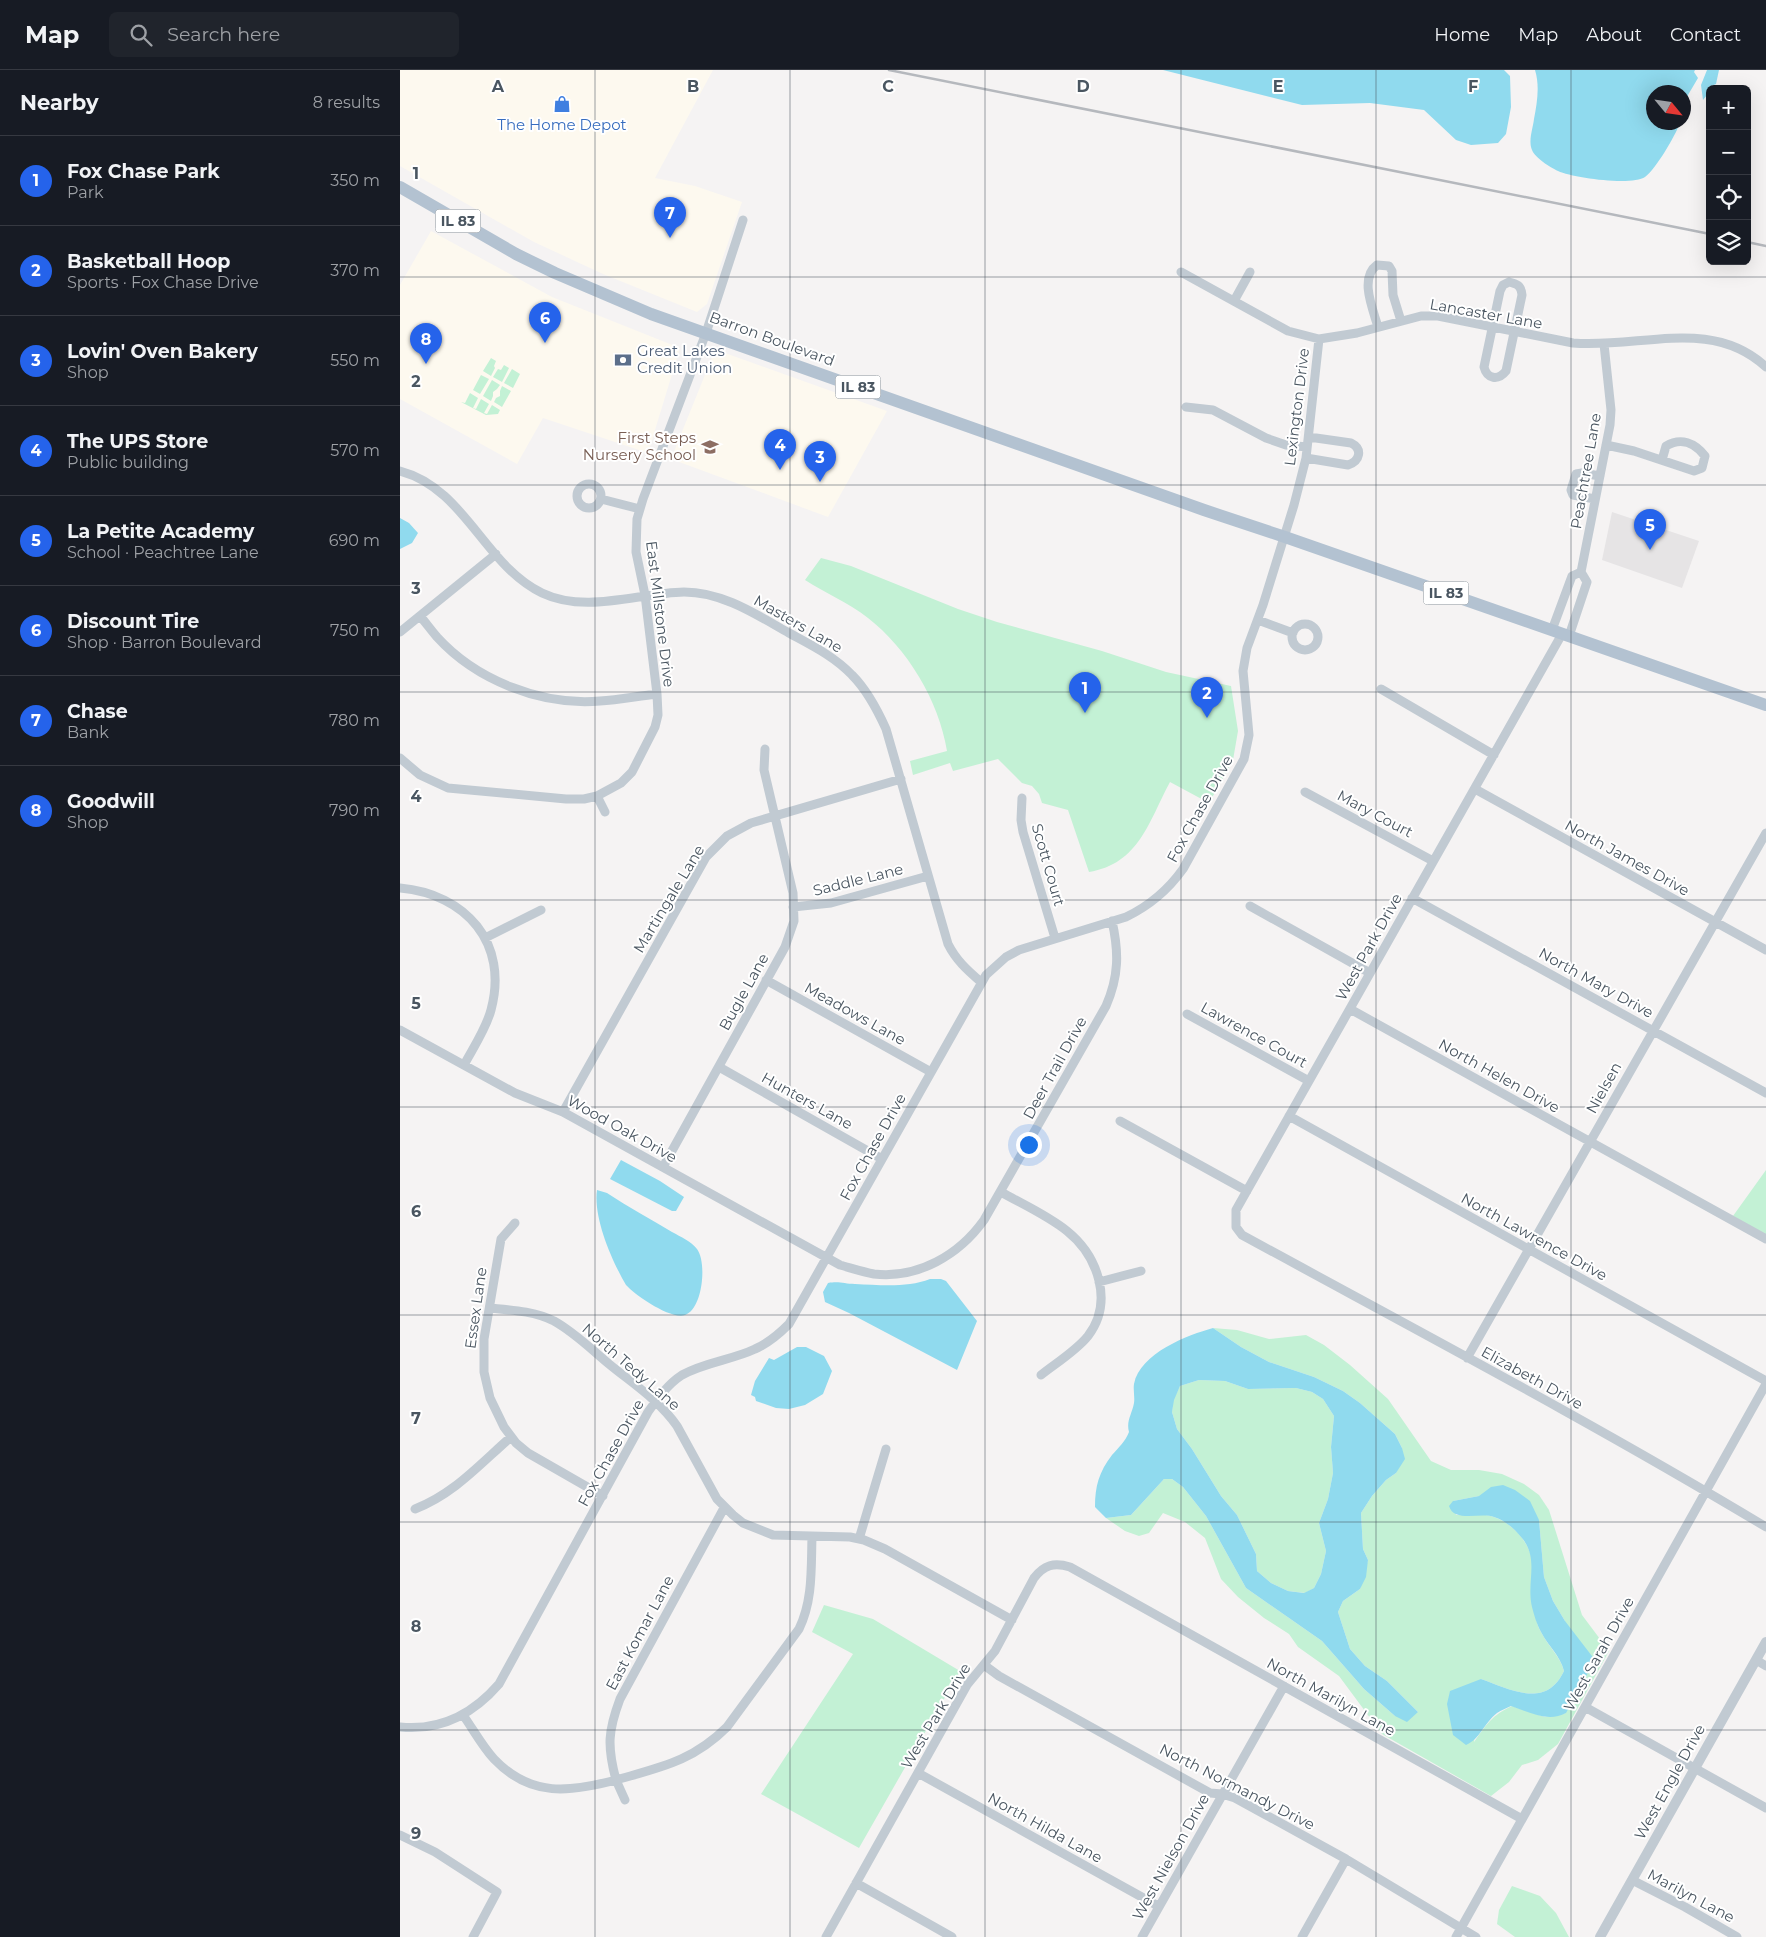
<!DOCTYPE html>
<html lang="en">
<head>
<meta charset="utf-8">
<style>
  :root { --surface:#171b24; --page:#20242c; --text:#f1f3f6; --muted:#9ea1a6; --line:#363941; --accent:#2563eb }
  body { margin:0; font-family:Montserrat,sans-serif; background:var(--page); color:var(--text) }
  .controls { position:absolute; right:15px; top:15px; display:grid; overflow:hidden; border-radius:8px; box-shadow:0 5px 20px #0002 }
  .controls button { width:45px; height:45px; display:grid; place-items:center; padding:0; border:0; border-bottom:1px solid var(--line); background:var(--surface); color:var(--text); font:25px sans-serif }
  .compass { position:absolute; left:1246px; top:15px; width:45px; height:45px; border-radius:50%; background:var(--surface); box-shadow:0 5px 20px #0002; rotate:119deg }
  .you { position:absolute; left:628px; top:1074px; width:18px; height:18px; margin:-12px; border:4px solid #fff; border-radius:50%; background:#1a73e8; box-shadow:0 0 0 8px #1a73e833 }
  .badge { display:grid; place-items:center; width:32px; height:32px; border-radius:50%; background:var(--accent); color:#fff; font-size:16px; font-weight:700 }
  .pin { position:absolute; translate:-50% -41px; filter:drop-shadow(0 1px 2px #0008) }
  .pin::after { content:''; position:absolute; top:26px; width:18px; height:15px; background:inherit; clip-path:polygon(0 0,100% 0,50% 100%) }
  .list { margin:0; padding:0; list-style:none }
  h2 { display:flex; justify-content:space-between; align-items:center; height:65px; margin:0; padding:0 20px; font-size:21px }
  h2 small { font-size:16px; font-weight:400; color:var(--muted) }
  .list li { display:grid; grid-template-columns:32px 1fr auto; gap:15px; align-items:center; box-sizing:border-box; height:90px; padding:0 20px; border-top:1px solid var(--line) }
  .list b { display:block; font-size:19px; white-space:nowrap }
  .list p { margin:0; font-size:16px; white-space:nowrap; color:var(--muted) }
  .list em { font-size:16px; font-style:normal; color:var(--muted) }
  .icon { flex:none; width:28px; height:28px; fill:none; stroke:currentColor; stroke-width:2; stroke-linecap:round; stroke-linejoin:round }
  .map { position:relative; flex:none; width:1366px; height:1867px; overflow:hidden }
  header { display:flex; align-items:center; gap:30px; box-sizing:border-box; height:70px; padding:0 25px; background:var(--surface); border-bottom:1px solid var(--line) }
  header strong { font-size:24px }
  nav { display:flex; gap:28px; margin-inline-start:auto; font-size:18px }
  .search { width:350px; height:45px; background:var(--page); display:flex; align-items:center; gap:12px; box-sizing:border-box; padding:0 18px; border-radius:8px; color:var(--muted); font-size:19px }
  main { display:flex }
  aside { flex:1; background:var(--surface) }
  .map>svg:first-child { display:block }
  .commercial { fill:#fdf9ef }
  .education { fill:#e6e4e5 }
  .green { fill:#c3f1d5; fill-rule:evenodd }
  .water { fill:#90daee; fill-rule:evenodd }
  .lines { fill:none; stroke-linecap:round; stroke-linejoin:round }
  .minor { stroke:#c1cad2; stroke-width:9 }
  .tertiary { stroke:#c1cad2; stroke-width:10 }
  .primary { stroke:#b3c2d1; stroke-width:12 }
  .rail { stroke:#b5b8bd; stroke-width:2.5 }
  .grid { fill:none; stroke:#4a5661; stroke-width:1; stroke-opacity:0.55 }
  .labels { text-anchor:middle; stroke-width:4; stroke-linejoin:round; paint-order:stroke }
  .shield { fill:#fff; stroke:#808990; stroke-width:1 }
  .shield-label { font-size:14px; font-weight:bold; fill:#4a5661 }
  .shop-label { font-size:15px; fill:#366cbe; stroke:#fff }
  .street-label { font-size:15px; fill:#4a5661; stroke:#fff }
  .service-label { font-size:15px; fill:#4e5e75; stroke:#fff; text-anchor:start }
  .education-label { font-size:15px; fill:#785e54; stroke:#fff; text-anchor:end }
  .grid-label { font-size:16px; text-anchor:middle; font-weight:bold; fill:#4a5661; stroke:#fff; stroke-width:4; stroke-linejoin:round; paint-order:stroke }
</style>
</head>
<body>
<header>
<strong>Map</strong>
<div class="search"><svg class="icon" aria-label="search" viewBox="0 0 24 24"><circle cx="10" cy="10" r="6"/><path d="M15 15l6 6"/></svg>Search here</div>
<nav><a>Home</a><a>Map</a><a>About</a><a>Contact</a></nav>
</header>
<main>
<aside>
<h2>Nearby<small>8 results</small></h2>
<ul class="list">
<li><span class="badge">1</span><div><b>Fox Chase Park</b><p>Park</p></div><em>350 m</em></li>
<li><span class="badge">2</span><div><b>Basketball Hoop</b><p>Sports · Fox Chase Drive</p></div><em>370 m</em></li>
<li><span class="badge">3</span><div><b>Lovin' Oven Bakery</b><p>Shop</p></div><em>550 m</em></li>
<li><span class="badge">4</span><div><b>The UPS Store</b><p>Public building</p></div><em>570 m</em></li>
<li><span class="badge">5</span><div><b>La Petite Academy</b><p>School · Peachtree Lane</p></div><em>690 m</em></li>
<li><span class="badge">6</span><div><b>Discount Tire</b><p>Shop · Barron Boulevard</p></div><em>750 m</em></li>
<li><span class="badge">7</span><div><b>Chase</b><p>Bank</p></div><em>780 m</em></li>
<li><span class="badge">8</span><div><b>Goodwill</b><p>Shop</p></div><em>790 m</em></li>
</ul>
</aside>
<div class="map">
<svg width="1366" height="1867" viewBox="0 0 1366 1867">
  <rect width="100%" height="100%" fill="#f5f3f3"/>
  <path class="commercial" d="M0 0H313L255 108 295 116 342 132 307 234 297 242 203 204 134 172 0 96Z
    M31 161 152 227 280 278 248 383 143 348 117 394 0 329V215Z
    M325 283 487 341 428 447 271 389 313 285Z"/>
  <path class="education" d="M1212 442 1299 471 1282 518 1202 490Z"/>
  <path class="green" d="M91 288 96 291 94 296 95 298 91 306 83 301Z
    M104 295 109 298 102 312 93 307 98 299 101 300Z
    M112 299 120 304 113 318 104 313Z
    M81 305 89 309 80 324 73 320Z
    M92 310 100 315 97 319 93 322V326L91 331 83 326Z
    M102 316 111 321 102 337 94 332 96 328 100 326V321Z
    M70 323 78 328 73 338 76 339 81 329 89 334 84 343 87 344 92 335 100 340 98 344 86 345 61 332 65 333Z
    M421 488 451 496 558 539 597 552 702 581 766 602 831 616 838 661 833 690 809 733 770 712C749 751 739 794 689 802L668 740 642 733 639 724 632 716 622 713 598 689 553 701 550 693 513 705 510 691 547 681C539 631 507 578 468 548 449 533 425 523 405 510Z
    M1366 1100V1165L1333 1146Z
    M813 1258 837 1260 869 1269 906 1265 924 1275 950 1295 988 1329 1031 1391 1051 1400H1079L1102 1404 1124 1414 1139 1425 1149 1440 1182 1545 1209 1581 1158 1674 1138 1690 1122 1695 1109 1712 1091 1726 982 1664 939 1606 898 1577 889 1564 864 1548 838 1527 821 1509 805 1468 785 1452 763 1443 749 1463 739 1466 725 1461 706 1448 731 1445 764 1409H772L783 1417 806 1446 846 1518 922 1571 964 1619 995 1646 1018 1642 987 1611 965 1596 950 1579 938 1542 943 1531 960 1519 968 1490 963 1479 961 1443 972 1426 986 1410 996 1403 1002 1378 995 1364 960 1333 943 1321 914 1307 869 1292 841 1277ZM1079 1426 1139 1450 1144 1507 1153 1531 1165 1551 1166 1643 1145 1647 1112 1636C1092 1645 1086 1655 1074 1672L1081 1609C1112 1620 1146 1639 1164 1601 1160 1586 1148 1576 1141 1562 1137 1556 1136 1547 1134 1540 1128 1524 1134 1511 1133 1495 1131 1474 1114 1454 1094 1447 1084 1443 1067 1445 1056 1445L1053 1431Z
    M799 1310 825 1311 848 1319 896 1318 912 1322 923 1329 934 1346 931 1377 933 1403 928 1429 919 1453 926 1481 921 1504 914 1518 905 1523 888 1521 871 1513 857 1501 856 1484 837 1445 821 1426 792 1379 777 1359 772 1342 773 1330 780 1316Z
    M424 1535 473 1549 560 1601 459 1778 361 1724 453 1584 412 1562Z
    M1112 1816 1140 1826 1156 1843 1169 1867H1115L1097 1854 1099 1840Z"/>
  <path class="water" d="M763 0H1104L1110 6 1111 37 1106 64 1098 73 1071 75 1056 70 1024 40 970 33 902 35Z
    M1135 0H1295L1294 2 1298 8 1288 25V35L1284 44V22H1254V52L1280 53C1275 66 1256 99 1245 107 1232 116 1173 108 1158 101 1150 97 1135 88 1132 80 1128 71 1133 58 1134 49 1137 33 1140 16 1135 0Z
    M1307 0H1319L1316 14 1309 17 1307 25 1303 30 1301 15Z
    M0 448 9 453 18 463 12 473 0 479Z
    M221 1090 260 1111 284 1127 276 1141H272L210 1109Z
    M197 1120 207 1123C228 1137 251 1149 272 1162 281 1167 291 1171 297 1179 307 1192 303 1239 285 1245 271 1250 235 1225 226 1215 212 1191 193 1148 197 1120Z
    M530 1209H541L546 1211 577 1251 557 1300 449 1243 425 1232 423 1222 428 1213C440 1211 444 1214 455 1214 480 1215 507 1218 530 1209Z
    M813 1258 841 1277 869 1292 914 1307 943 1321 960 1333 995 1364 1002 1378 1005 1389 996 1403 986 1410 972 1426 961 1443 963 1479 968 1490 966 1507 960 1519 943 1531 938 1542 950 1579 965 1596 987 1611 1018 1642 1007 1652 995 1646 964 1619 922 1571 846 1518 806 1446 783 1417 772 1409H764L731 1445 706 1448 695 1437C695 1416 699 1402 712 1385 719 1377 725 1372 729 1362 726 1351 732 1344 734 1333 735 1327 733 1320 734 1314 740 1283 788 1265 813 1258ZM799 1310 825 1311 848 1319 896 1318 912 1322 923 1329 934 1346 931 1377 933 1403 928 1429 919 1453 926 1481 921 1504 914 1518 904 1523 888 1521 871 1513 857 1501 856 1484 837 1445 821 1426 792 1379 777 1359 772 1342 774 1330 780 1316Z
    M397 1277H406L424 1286 432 1301 423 1324 405 1335 389 1339 376 1338 356 1331 355 1327 351 1325 355 1311 369 1288 374 1290Z
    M1103 1415 1115 1420 1130 1431 1139 1450 1144 1507 1153 1531 1165 1551 1195 1590 1166 1643C1148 1653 1129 1642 1111 1636 1107 1638 1101 1640 1097 1643 1084 1653 1080 1669 1066 1675L1053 1665 1047 1634 1050 1621 1081 1609C1112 1620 1146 1639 1164 1601 1160 1585 1148 1576 1141 1562 1137 1555 1134 1545 1132 1537 1126 1512 1140 1488 1121 1467 1115 1459 1104 1450 1094 1447 1081 1442 1054 1453 1049 1436L1053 1431 1079 1426 1091 1417Z"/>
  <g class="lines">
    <path class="minor" d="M781 202 888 261 919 269 957 263 1021 246H1038L1173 273C1239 279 1311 246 1366 297
      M1109 212C1117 214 1121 215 1122 225L1106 301C1098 311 1087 309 1084 297L1100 221 1103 215Z
      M834 231 850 202
      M978 257C973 239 959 208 977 195L989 196 992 201 993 225 1001 251
      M786 337 813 340 866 368 886 375 907 377
      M1206 375 1234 381 1294 401 1302 398 1305 386C1295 373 1281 367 1266 376L1262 390
      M906 388 948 395C960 391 963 379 951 373L909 367
      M0 401C65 418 84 495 142 523 186 544 238 523 284 522 323 522 357 545 389 563 411 575 434 586 452 605 467 620 477 639 486 659L548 874C556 890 567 900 581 912
      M177 426a12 12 0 1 1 24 0a12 12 0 1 1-24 0Z
      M201 429 240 439
      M1195 429 1173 425 1171 420 1176 404 1182 403 1200 406
      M1181 502 1210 355 1211 340 1204 274
      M20 546C26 553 31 560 37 567 76 610 141 636 200 631 219 630 238 626 257 624
      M858 550 893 563
      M892 567a13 13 0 1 1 26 0a13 13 0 1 1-26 0Z
      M1152 560 1172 506 1181 502 1187 512 1169 566
      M0 562 96 484
      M1162 564 836 1140V1157L842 1165C1018 1261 1195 1354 1366 1457
      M981 619 1094 685
      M0 688 20 705 48 718 166 729H184L197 726 221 713 232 702 255 657 258 645 257 624 245 525 236 482 237 449 243 429 306 263 343 150
      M1075 719 1366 880
      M905 722 1033 791
      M197 726 205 742
      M622 728 621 750 623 762 655 868
      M0 818C66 824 109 873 91 940 86 959 73 978 64 995
      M1012 828 1366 1023
      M850 836 970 903
      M393 837 431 833 528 806
      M85 868 141 840
      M366 910 531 1002
      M950 939 1366 1169
      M787 944 909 1011
      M0 960 115 1023 163 1042 440 1195C451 1198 463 1202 474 1204 518 1209 559 1185 584 1150L706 936C719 906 719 882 712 851
      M319 997 482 1089
      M163 1042 306 787 327 766 351 753 501 709
      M889 1046 1366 1311
      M720 1051 847 1121
      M263 1097 385 877 394 851 393 823 364 700 365 679
      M601 1122C622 1134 647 1145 667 1161 698 1186 714 1232 688 1266 676 1281 656 1293 641 1305
      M115 1153 101 1169 84 1269V1302L90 1328 104 1357 116 1373 128 1383 203 1426
      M699 1212 741 1201
      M90 1238C111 1240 134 1241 154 1251 174 1262 191 1279 209 1294 232 1313 260 1331 277 1356L317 1429 333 1445 343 1453 373 1465 450 1467 464 1470 485 1479 612 1550
      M1067 1288 1366 763
      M324 1438 220 1629C208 1661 207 1676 216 1710 261 1697 293 1691 327 1657L399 1559C413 1530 411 1499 412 1467
      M15 1439C54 1424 80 1394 111 1367
      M459 1469 486 1379
      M1356 1590 1366 1596
      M584 1595 599 1606 810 1723 822 1724 835 1728 946 1789 1076 1867
      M1185 1637 1366 1738
      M63 1645C73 1659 82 1676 94 1689 131 1728 171 1722 216 1710L225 1730
      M0 1657C40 1661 73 1644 99 1614L248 1342C258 1328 268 1314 282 1305 305 1292 332 1290 355 1279 369 1273 379 1264 389 1254L586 905 606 887 619 880 726 847C749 836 768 820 783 799L844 689 849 665 843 601 847 578 863 535 894 435 906 388 919 269
      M518 1703 758 1836
      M0 1765 35 1782 97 1822 73 1867
      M1232 1810 1285 1837 1337 1867
      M456 1813 552 1867
      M426 1867 567 1615 595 1581 634 1508C644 1495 654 1492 670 1497L1122 1749
      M742 1867 884 1616
      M902 1867 946 1789
      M1056 1867 1366 1314"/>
    <path class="tertiary" d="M1200 1867 1366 1572"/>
    <path class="primary" d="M0 117 116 184 155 203 251 244 804 440 885 467 1366 635"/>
    <path class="rail" d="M489 0 1310 164
      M1347 172 1366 176"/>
  </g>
  <path class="grid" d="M195 0V1867M390 0V1867M585 0V1867M781 0V1867M976 0V1867M1171 0V1867M0 207H1366M0 415H1366M0 622H1366M0 830H1366M0 1037H1366M0 1245H1366M0 1452H1366M0 1660H1366"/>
  <defs>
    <g id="shop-bare" transform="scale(1.35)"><path d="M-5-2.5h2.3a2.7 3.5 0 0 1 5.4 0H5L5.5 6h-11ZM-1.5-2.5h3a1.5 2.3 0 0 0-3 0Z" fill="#3f7fe0" stroke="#fff" stroke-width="2.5" paint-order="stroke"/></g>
    <g id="bank-bare" transform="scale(1.35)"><path d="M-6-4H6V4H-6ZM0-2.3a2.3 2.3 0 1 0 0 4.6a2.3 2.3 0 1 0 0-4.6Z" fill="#5c6f8a" stroke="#fff" stroke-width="2.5" paint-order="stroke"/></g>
    <g id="school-bare" transform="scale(1.35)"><path d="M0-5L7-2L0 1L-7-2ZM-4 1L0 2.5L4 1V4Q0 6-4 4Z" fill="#8d6e63" stroke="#fff" stroke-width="2.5" paint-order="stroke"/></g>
  </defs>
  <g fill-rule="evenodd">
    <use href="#shop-bare" x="162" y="34"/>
    <use href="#bank-bare" x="223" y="290"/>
    <use href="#school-bare" x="310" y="377"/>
  </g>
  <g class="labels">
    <g class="shield">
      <rect x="35.5" y="139.5" width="45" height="23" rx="4"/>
      <rect x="435.5" y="305.5" width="45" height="23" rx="4"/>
      <rect x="1023.5" y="511.5" width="45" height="23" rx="4"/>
    </g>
    <g class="shield-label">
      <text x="58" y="156">IL 83</text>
      <text x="458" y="322">IL 83</text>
      <text x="1046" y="528">IL 83</text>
    </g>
    <g class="shop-label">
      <text x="162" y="60">The Home Depot</text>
    </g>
    <g class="street-label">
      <text transform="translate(1086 244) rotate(10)" y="5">Lancaster Lane</text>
      <text transform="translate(372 269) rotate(20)" y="5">Barron Boulevard</text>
      <text transform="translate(897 337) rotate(-83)" y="5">Lexington Drive</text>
      <text transform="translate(1186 401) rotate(-80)" y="5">Peachtree Lane</text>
      <text transform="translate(260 544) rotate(83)" y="5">East Millstone Drive</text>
      <text transform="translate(398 554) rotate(30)" y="5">Masters Lane</text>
      <text transform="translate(800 739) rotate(-61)" y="5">Fox Chase Drive</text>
      <text transform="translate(975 744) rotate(28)" y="5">Mary Court</text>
      <text transform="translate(1227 788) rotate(29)" y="5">North James Drive</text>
      <text transform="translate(648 795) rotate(74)" y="5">Scott Court</text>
      <text transform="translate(458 810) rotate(-14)" y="5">Saddle Lane</text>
      <text transform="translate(269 829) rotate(-59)" y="5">Martingale Lane</text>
      <text transform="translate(969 877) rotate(-61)" y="5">West Park Drive</text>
      <text transform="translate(1196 913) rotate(29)" y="5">North Mary Drive</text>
      <text transform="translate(344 922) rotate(-61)" y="5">Bugle Lane</text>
      <text transform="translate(455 944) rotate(29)" y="5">Meadows Lane</text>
      <text transform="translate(854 965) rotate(29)" y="5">Lawrence Court</text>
      <text transform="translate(655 998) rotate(-61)" y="5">Deer Trail Drive</text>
      <text transform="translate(1099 1006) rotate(29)" y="5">North Helen Drive</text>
      <text transform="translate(1204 1018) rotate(-61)" y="5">Nielsen</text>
      <text transform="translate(407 1031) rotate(29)" y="5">Hunters Lane</text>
      <text transform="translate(222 1059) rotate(29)" y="5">Wood Oak Drive</text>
      <text transform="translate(473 1077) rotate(-61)" y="5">Fox Chase Drive</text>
      <text transform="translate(1134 1167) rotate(29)" y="5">North Lawrence Drive</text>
      <text transform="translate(76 1238) rotate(-82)" y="5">Essex Lane</text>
      <text transform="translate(231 1297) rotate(41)" y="5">North Tedy Lane</text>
      <text transform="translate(1132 1308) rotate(29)" y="5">Elizabeth Drive</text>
      <text transform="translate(211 1383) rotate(-61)" y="5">Fox Chase Drive</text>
      <text transform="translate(240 1563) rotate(-62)" y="5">East Komar Lane</text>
      <text transform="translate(1199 1584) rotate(-61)" y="5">West Sarah Drive</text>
      <text transform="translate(931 1627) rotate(29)" y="5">North Marilyn Lane</text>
      <text transform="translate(536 1646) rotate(-59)" y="5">West Park Drive</text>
      <text transform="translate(1270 1712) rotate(-61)" y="5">West Engle Drive</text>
      <text transform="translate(837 1717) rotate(27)" y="5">North Normandy Drive</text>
      <text transform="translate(645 1758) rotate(29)" y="5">North Hilda Lane</text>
      <text transform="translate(771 1787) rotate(-61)" y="5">West Nielson Drive</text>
      <text transform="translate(1291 1826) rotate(28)" y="5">Marilyn Lane</text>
    </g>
    <g class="service-label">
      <text x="237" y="286">Great Lakes<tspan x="237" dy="17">Credit Union</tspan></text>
    </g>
    <g class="education-label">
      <text x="296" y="373">First Steps<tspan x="296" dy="17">Nursery School</tspan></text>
    </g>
  </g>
  <g class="grid-label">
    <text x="98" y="22">A</text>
    <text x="293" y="22">B</text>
    <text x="488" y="22">C</text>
    <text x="683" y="22">D</text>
    <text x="878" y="22">E</text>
    <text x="1073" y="22">F</text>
    <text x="16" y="109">1</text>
    <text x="16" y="317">2</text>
    <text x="16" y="524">3</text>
    <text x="16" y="732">4</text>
    <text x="16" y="939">5</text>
    <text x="16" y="1147">6</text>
    <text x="16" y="1354">7</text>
    <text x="16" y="1562">8</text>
    <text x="16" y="1769">9</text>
  </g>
</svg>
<div class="controls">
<button>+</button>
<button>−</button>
<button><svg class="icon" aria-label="locate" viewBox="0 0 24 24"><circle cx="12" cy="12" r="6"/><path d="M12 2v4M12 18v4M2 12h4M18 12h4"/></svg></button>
<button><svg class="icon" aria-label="layers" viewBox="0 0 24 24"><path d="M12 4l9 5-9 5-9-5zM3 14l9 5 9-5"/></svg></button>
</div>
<svg class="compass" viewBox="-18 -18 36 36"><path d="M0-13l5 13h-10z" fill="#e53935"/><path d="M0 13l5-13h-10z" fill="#9ea1a6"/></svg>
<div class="you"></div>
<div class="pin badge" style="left:685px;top:643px">1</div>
<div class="pin badge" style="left:807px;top:648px">2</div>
<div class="pin badge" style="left:420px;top:412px">3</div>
<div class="pin badge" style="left:380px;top:400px">4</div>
<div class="pin badge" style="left:1250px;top:480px">5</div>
<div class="pin badge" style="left:145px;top:273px">6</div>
<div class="pin badge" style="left:270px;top:168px">7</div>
<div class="pin badge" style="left:26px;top:294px">8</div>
</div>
</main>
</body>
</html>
